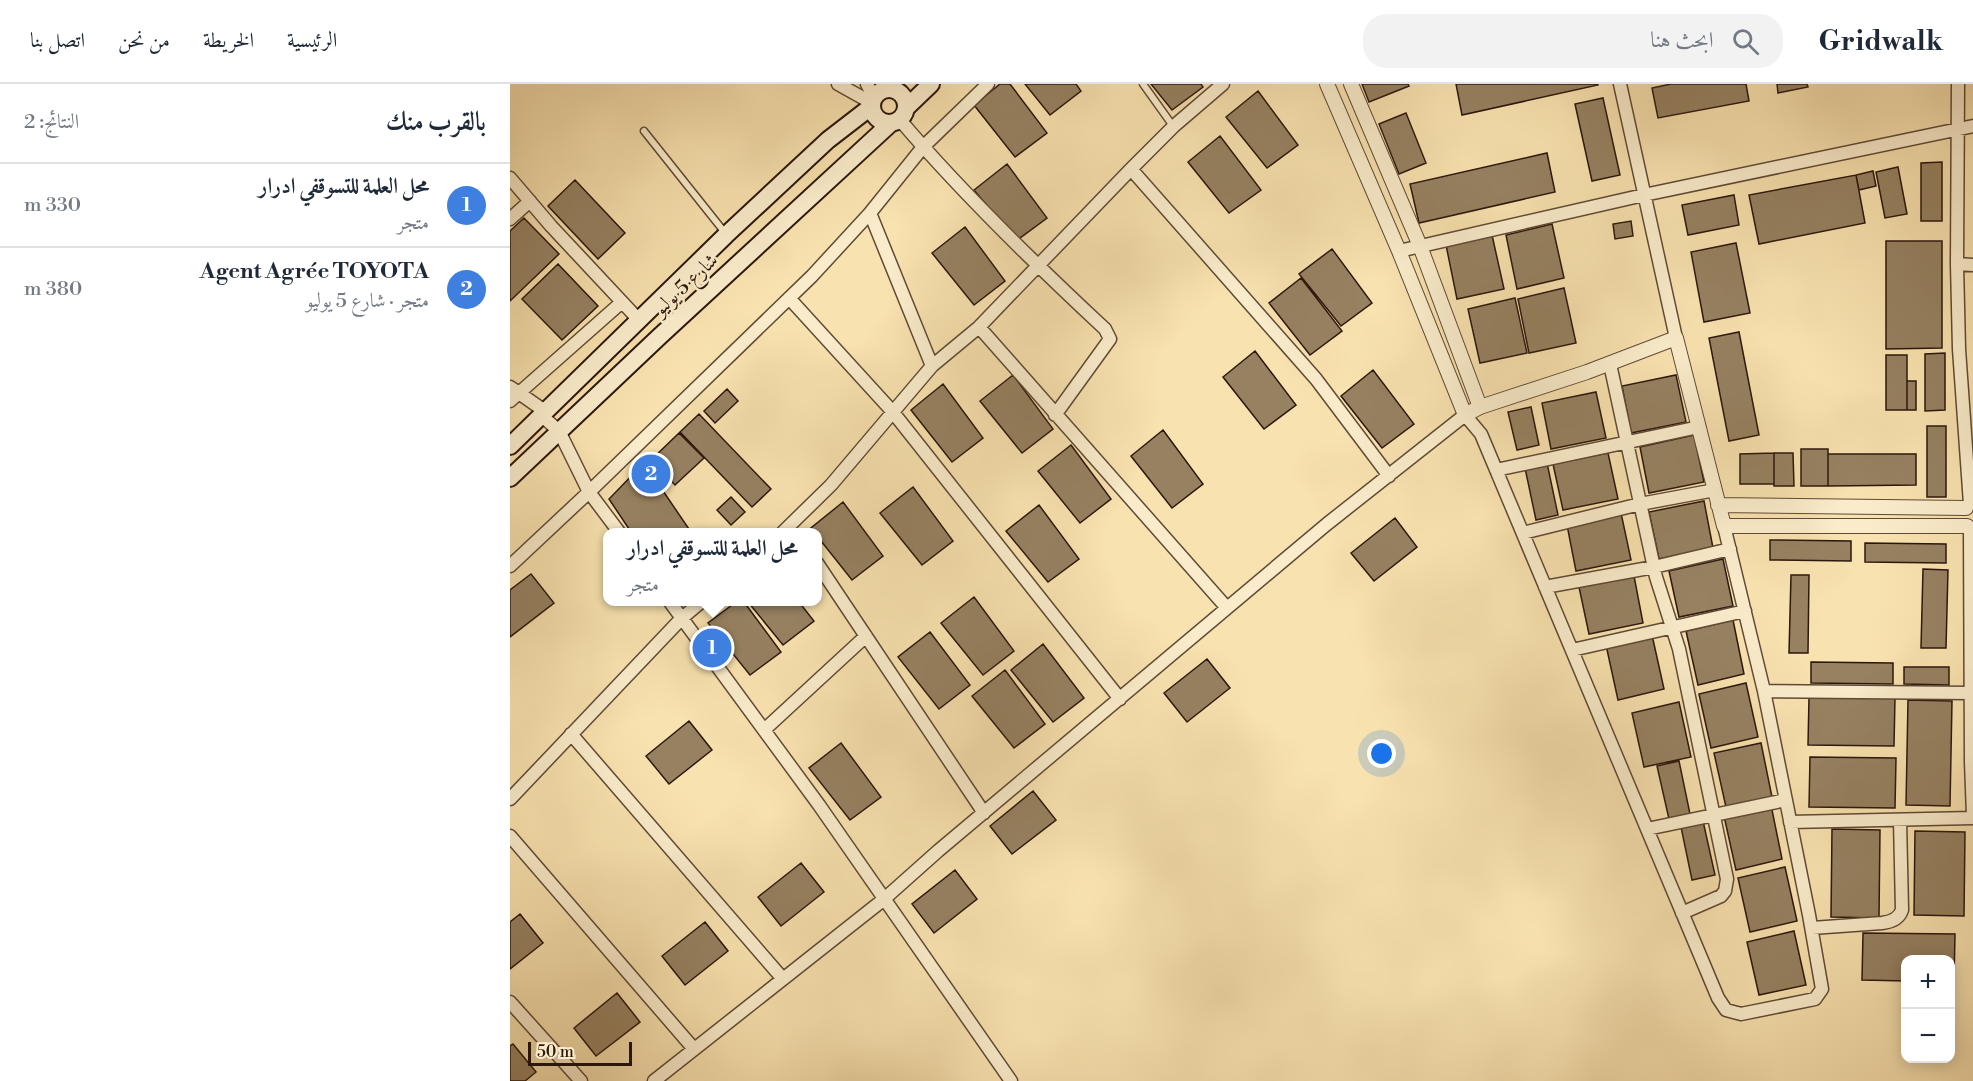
<!DOCTYPE html>
<html lang="ar">
<head>
<meta charset="utf-8">
<style>
  :root { --surface:#fff; --page:#f2f2f3; --text:#1f2937; --muted:#747a83; --line:#e0e1e3; --accent:#8f2418 }
  body { margin:0; font-family:"Libre Bodoni",Amiri,serif; background:var(--page); color:var(--text); direction:rtl }
  .controls { position:absolute; right:18px; bottom:18px; display:grid; overflow:hidden; border-radius:12px; box-shadow:0 3px 15px #0003 }
  .controls button { width:54px; height:54px; display:grid; place-items:center; padding:0; border:0; border-bottom:2px solid var(--line); background:var(--surface); color:var(--text); font:30px sans-serif }
  .scale { position:absolute; left:18px; bottom:15px; width:104px; box-sizing:border-box; padding-left:6px; border:3px solid #2c170d; border-top:0; font-size:16px; line-height:21px; white-space:nowrap; color:#2c170d; -webkit-text-stroke:4px #faeccb; paint-order:stroke }
  .you { position:absolute; left:872px; top:670px; width:21px; height:21px; margin:-15px; border:4px solid #fff; border-radius:50%; background:#1a73e8; box-shadow:0 0 0 9px #1a73e833 }
  .badge { display:grid; place-items:center; width:39px; height:39px; border-radius:50%; background:var(--accent); color:#fff; font-size:20px; font-weight:700 }
  .pin { position:absolute; translate:-50% -50%; border:3px solid #fff; box-shadow:0 2px 6px #0006 }
  .popup { position:absolute; left:93px; top:444px; width:219px; height:78px; box-sizing:border-box; display:grid; place-content:center; border-radius:12px; background:var(--surface); filter:drop-shadow(0 2px 4px #0005); font-size:20px; white-space:nowrap; color:var(--muted) }
  .popup b { font-size:22px; color:var(--text) }
  .popup::after { content:''; position:absolute; left:50%; top:100%; margin-left:-12px; border:12px solid transparent; border-top-color:var(--surface) }
  .list { margin:0; padding:0; list-style:none }
  h2 { display:flex; justify-content:space-between; align-items:center; height:78px; margin:0; padding:0 24px; font-size:26px }
  h2 small { font-size:20px; font-weight:400; color:var(--muted) }
  .list li { display:grid; grid-template-columns:39px 1fr auto; gap:18px; align-items:center; box-sizing:border-box; height:84px; padding:0 24px; border-top:2px solid var(--line) }
  .list b { display:block; font-size:22px; white-space:nowrap }
  .list p { margin:0; font-size:20px; white-space:nowrap; color:var(--muted) }
  .list em { font-size:20px; font-style:normal; color:var(--muted) }
  .icon { flex:none; width:33px; height:33px; fill:none; stroke:currentColor; stroke-width:2; stroke-linecap:round; stroke-linejoin:round }
  .map { position:relative; flex:none; width:1463px; height:997px; overflow:hidden; direction:ltr }
  header { display:flex; align-items:center; gap:36px; box-sizing:border-box; height:84px; padding:0 30px; background:var(--surface); border-bottom:2px solid var(--line) }
  header strong { font-size:28px }
  nav { display:flex; gap:33px; margin-inline-start:auto; font-size:21px }
  .search { width:420px; height:54px; background:var(--page); display:flex; align-items:center; gap:15px; box-sizing:border-box; padding:0 21px; border-radius:24px; color:var(--muted); font-size:22px }
  main { display:flex }
  aside { flex:1; background:var(--surface) }
  .map>svg:first-child { display:block }
  .building { fill:#968161; stroke:#2c170d; stroke-width:1.5 }
  .lines { fill:none; stroke-linecap:round; stroke-linejoin:round }
  .service-casing { stroke:#5f4a36; stroke-width:9 }
  .minor-casing { stroke:#5f4a36; stroke-width:15 }
  .tertiary-casing { stroke:#5f4a36; stroke-width:16 }
  .secondary-casing { stroke:#2c170d; stroke-width:20 }
  .service { stroke:#faeccb; stroke-width:6 }
  .minor { stroke:#faeccb; stroke-width:12 }
  .tertiary { stroke:#faeccb; stroke-width:14 }
  .secondary { stroke:#faeccb; stroke-width:16 }
  .labels { text-anchor:middle; stroke-width:5; stroke-linejoin:round; paint-order:stroke }
  .street-label { font-size:20px; fill:#2c170d; stroke:#faeccb }
</style>
</head>
<body>
<header>
<strong>Gridwalk</strong>
<div class="search"><svg class="icon" aria-label="search" viewBox="0 0 24 24"><circle cx="10" cy="10" r="6"/><path d="M15 15l6 6"/></svg>ابحث هنا</div>
<nav><a>الرئيسية</a><a>الخريطة</a><a>من نحن</a><a>اتصل بنا</a></nav>
</header>
<main>
<div class="map">
<svg width="1463" height="997" viewBox="0 0 1463 997">
  <rect width="100%" height="100%" fill="#f8e2af"/>
  <filter id="stains"><feTurbulence type="fractalNoise" baseFrequency=".00333" numOctaves="4"/><feColorMatrix values="0 0 0 0 .2 0 0 0 0 .09 0 0 0 0 .02 0 0 0 .5 -.17"/></filter>
  <radialGradient id="worn" r=".72"><stop offset=".6" stop-color="#630" stop-opacity="0"/><stop offset="1" stop-color="#630" stop-opacity=".3"/></radialGradient>
  <path class="building" d="M490 0H500L537 49 505 73 464 21Z
    M515 0H566L571 7 540 31Z
    M641 0H691L693 3 662 26Z
    M852 0H898L899 2 859 18Z
    M946 0H1088V1L952 31Z
    M1161 0H1236L1239 17 1148 34 1142 4Z
    M1267 0H1297L1298 3 1268 9Z
    M748 7 788 61 757 84 716 33Z
    M1093 14 1110 91 1082 97 1065 20Z
    M896 29 916 79 889 90 869 40Z
    M710 52 751 106 719 129 678 78Z
    M1037 69 1045 108 909 139 900 100Z
    M1432 78V137H1411V79Z
    M497 80 537 134 506 157 464 106Z
    M1388 83 1397 130 1375 134 1366 88Z
    M1363 87 1366 102 1349 106 1346 91Z
    M1346 91 1355 139 1249 160 1239 111Z
    M65 96 115 149 88 175 38 122Z
    M1224 111 1229 141 1178 151 1172 121Z
    M14 134 49 170 0 217V147Z
    M1121 137 1123 152 1105 155 1103 140Z
    M1042 140 1054 194 1007 205 996 151Z
    M455 143 495 197 464 221 422 169Z
    M982 151 994 205 947 215 936 161Z
    M1376 157H1432V264L1376 265Z
    M1226 159 1240 229 1194 238 1181 168Z
    M822 165 862 219 831 242 789 190Z
    M48 180 88 222 52 256 12 215Z
    M791 194 832 247 800 271 759 219Z
    M1054 204 1066 259 1019 269 1008 215Z
    M1005 214 1017 269 970 279 958 225Z
    M1229 248 1249 351 1219 357 1199 254Z
    M745 267 786 321 754 345 713 293Z
    M1435 269V326L1415 327V270Z
    M1376 271H1397V326H1376Z
    M863 286 904 340 872 364 831 312Z
    M503 291 543 345 512 369 470 317Z
    M1166 291 1176 338 1121 349 1112 302Z
    M1397 297H1406V326H1397Z
    M433 300 473 354 442 378 401 326Z
    M217 305 228 317 205 339 194 327Z
    M1086 308 1096 354 1041 365 1032 319Z
    M1021 323 1029 361 1007 366 998 328Z
    M189 330 261 405 242 423 170 348Z
    M1417 342H1436V413H1417Z
    M653 346 693 400 662 424 621 372Z
    M169 349 194 374 165 401 141 376Z
    M1184 351 1194 398 1139 409 1130 363Z
    M561 361 601 415 570 439 528 387Z
    M1291 365H1318V402H1291Z
    M1098 369 1108 415 1053 426 1043 380Z
    M1264 369H1283L1284 402H1264Z
    M1264 369V400H1230V370Z
    M1318 370H1406V401L1318 402Z
    M134 379 181 448H121L99 415Z
    M1037 379 1048 431 1026 436 1015 384Z
    M403 403 443 457 412 481 370 429Z
    M221 413 235 428 221 441 207 426Z
    M1194 417 1203 464 1149 475 1139 428Z
    M333 418 373 472 342 496 307 452V448H304L301 444Z
    M529 421 569 475 538 498 496 447Z
    M1111 429 1121 476 1066 487 1057 441Z
    M885 434 907 463 864 497 841 469Z
    M1260 456 1341 457V477L1260 476Z
    M1355 459 1436 460V479L1355 478Z
    M1213 475 1223 522 1169 533 1159 487Z
    M1413 485 1438 486 1436 564H1411Z
    M21 490 44 519 0 553V506Z
    M1281 491H1299L1298 569H1279Z
    M1124 492 1133 539 1079 550 1069 503Z
    M464 513 504 567 473 591 431 539Z
    M226 518H234L271 568 240 591 198 539Z
    M238 518H289L304 537 273 561Z
    M1223 536 1234 590 1188 601 1176 547Z
    M420 548 460 601 429 625 388 573Z
    M1142 551 1154 605 1108 616 1096 561Z
    M533 560 574 614 543 638 501 586Z
    M697 575 720 604 677 638 654 609Z
    M1301 578 1383 579V600L1301 599Z
    M1394 583H1439V601L1394 600Z
    M495 586 535 640 504 664 462 612Z
    M1236 599 1248 653 1201 664 1189 610Z
    M1299 613 1385 614 1384 662 1298 661Z
    M1398 616 1442 617 1440 722 1396 721Z
    M1169 618 1181 673 1134 683 1122 629Z
    M179 637 202 666 159 700 136 672Z
    M331 659 371 713 340 736 299 684Z
    M1251 659 1262 713 1216 723 1204 669Z
    M1300 673 1386 674 1385 724 1299 723Z
    M1169 677 1180 730 1159 735 1147 682Z
    M523 707 546 736 502 770 480 742Z
    M1261 721 1272 775 1226 786 1214 732Z
    M1193 737 1205 791 1182 796 1171 743Z
    M1322 745 1370 746 1369 834 1321 833Z
    M1405 747 1455 748 1454 832 1404 831Z
    M291 779 314 808 271 842 248 813Z
    M1275 783 1287 837 1240 848 1228 794Z
    M445 786 467 815 424 849 402 820Z
    M10 830 33 859 0 885V838Z
    M195 838 218 867 175 901 152 872Z
    M1284 847 1296 901 1249 911 1237 858Z
    M1353 849 1445 850 1444 897H1440V876H1396V897L1352 896Z
    M107 909 130 938 86 972 64 944Z
    M3 960 26 988 15 997H0V962Z"/>
  <g class="lines">
    <g class="service-casing">
      <path id="service" d="M633 0 663 42
        M134 47 216 150"/>
    </g>
    <g class="minor-casing">
      <path id="minor" d="M328 0 362 19
        M357 0 364 14
        M379 0 382 6
        M1110 0 1166 254
        M1448 0 1447 180 1449 265 1460 420
        M390 36C453 110 524 179 595 245L600 255 545 331
        M621 85 806 295 879 392
        M0 94 41 142 128 235
        M360 129 422 282
        M0 135 20 117
        M889 167 1134 111 1463 42
        M1447 180 1463 181
        M279 214 382 327 610 615
        M469 243 717 524
        M1100 280 1146 493 1169 565 1217 795 1215 807 1211 812 1172 829
        M0 303 9 309 112 218
        M0 317 9 309 36 328
        M32 332 49 347 79 408 109 448
        M986 386 1189 343
        M1460 445 1461 678 1463 732
        M273 448 321 401 422 282 469 243 621 85 664 42 713 0
        M1013 449 1130 420 1205 406
        M307 479 474 729
        M0 482 79 408 302 192 360 129 413 63 478 0
        M1035 503 1144 483 1220 465
        M160 518 309 721 501 997
        M1062 566 1235 527
        M1254 607 1461 609
        M254 646 356 552
        M61 650 273 895
        M0 715 172 534 191 518
        M1280 738 1463 734
        M1137 745 1276 716
        M0 752 184 965
        M1302 844 1372 839C1381 838 1389 835 1392 826L1390 736
        M0 918 71 997
        M144 997 373 816 428 767 817 440 955 331 971 350 1208 914 1216 926 1231 930 1305 915 1312 905 1299 831 1254 607 1214 442"/>
    </g>
    <g class="tertiary-casing">
      <path id="tertiary" d="M817 0 889 167 955 331 970 323 1077 288 1166 254 1214 442H1457L1463 447
        M841 0 910 162 970 323
        M1208 421 1456 424"/>
    </g>
    <g class="secondary-casing">
      <path id="secondary" d="M362 22a17 17 0 1 1 34 0a17 17 0 1 1-34 0Z
        M396 24 421 0
        M0 362 216 151 318 56 362 22
        M0 394 150 252 381 39"/>
    </g>
    <use href="#service" class="service"/>
    <use href="#minor" class="minor"/>
    <use href="#tertiary" class="tertiary"/>
    <use href="#secondary" class="secondary"/>
  </g>
  <g class="labels">
    <g class="street-label">
      <text transform="translate(175 200) rotate(-43)" y="7">شارع 5 يوليو</text>
    </g>
  </g>
  <rect width="100%" height="100%" filter="url(#stains)"/>
  <rect width="100%" height="100%" fill="url(#worn)"/>
</svg>
<div class="controls">
<button>+</button>
<button>−</button>
</div>
<div class="scale">50 m</div>
<div class="you"></div>
<div class="pin badge" style="left:202px;top:564px;background:#3f7fe0">1</div>
<div class="popup"><b>محل العلمة للتسوقفي ادرار</b>متجر</div>
<div class="pin badge" style="left:141px;top:390px;background:#3f7fe0">2</div>
</div>
<aside>
<h2>بالقرب منك<small>النتائج: 2</small></h2>
<ul class="list">
<li><span class="badge" style="background:#3f7fe0">1</span><div><b>محل العلمة للتسوقفي ادرار</b><p>متجر</p></div><em>330 m</em></li>
<li><span class="badge" style="background:#3f7fe0">2</span><div><b>Agent Agrée TOYOTA</b><p>متجر · شارع 5 يوليو</p></div><em>380 m</em></li>
</ul>
</aside>
</main>
</body>
</html>
